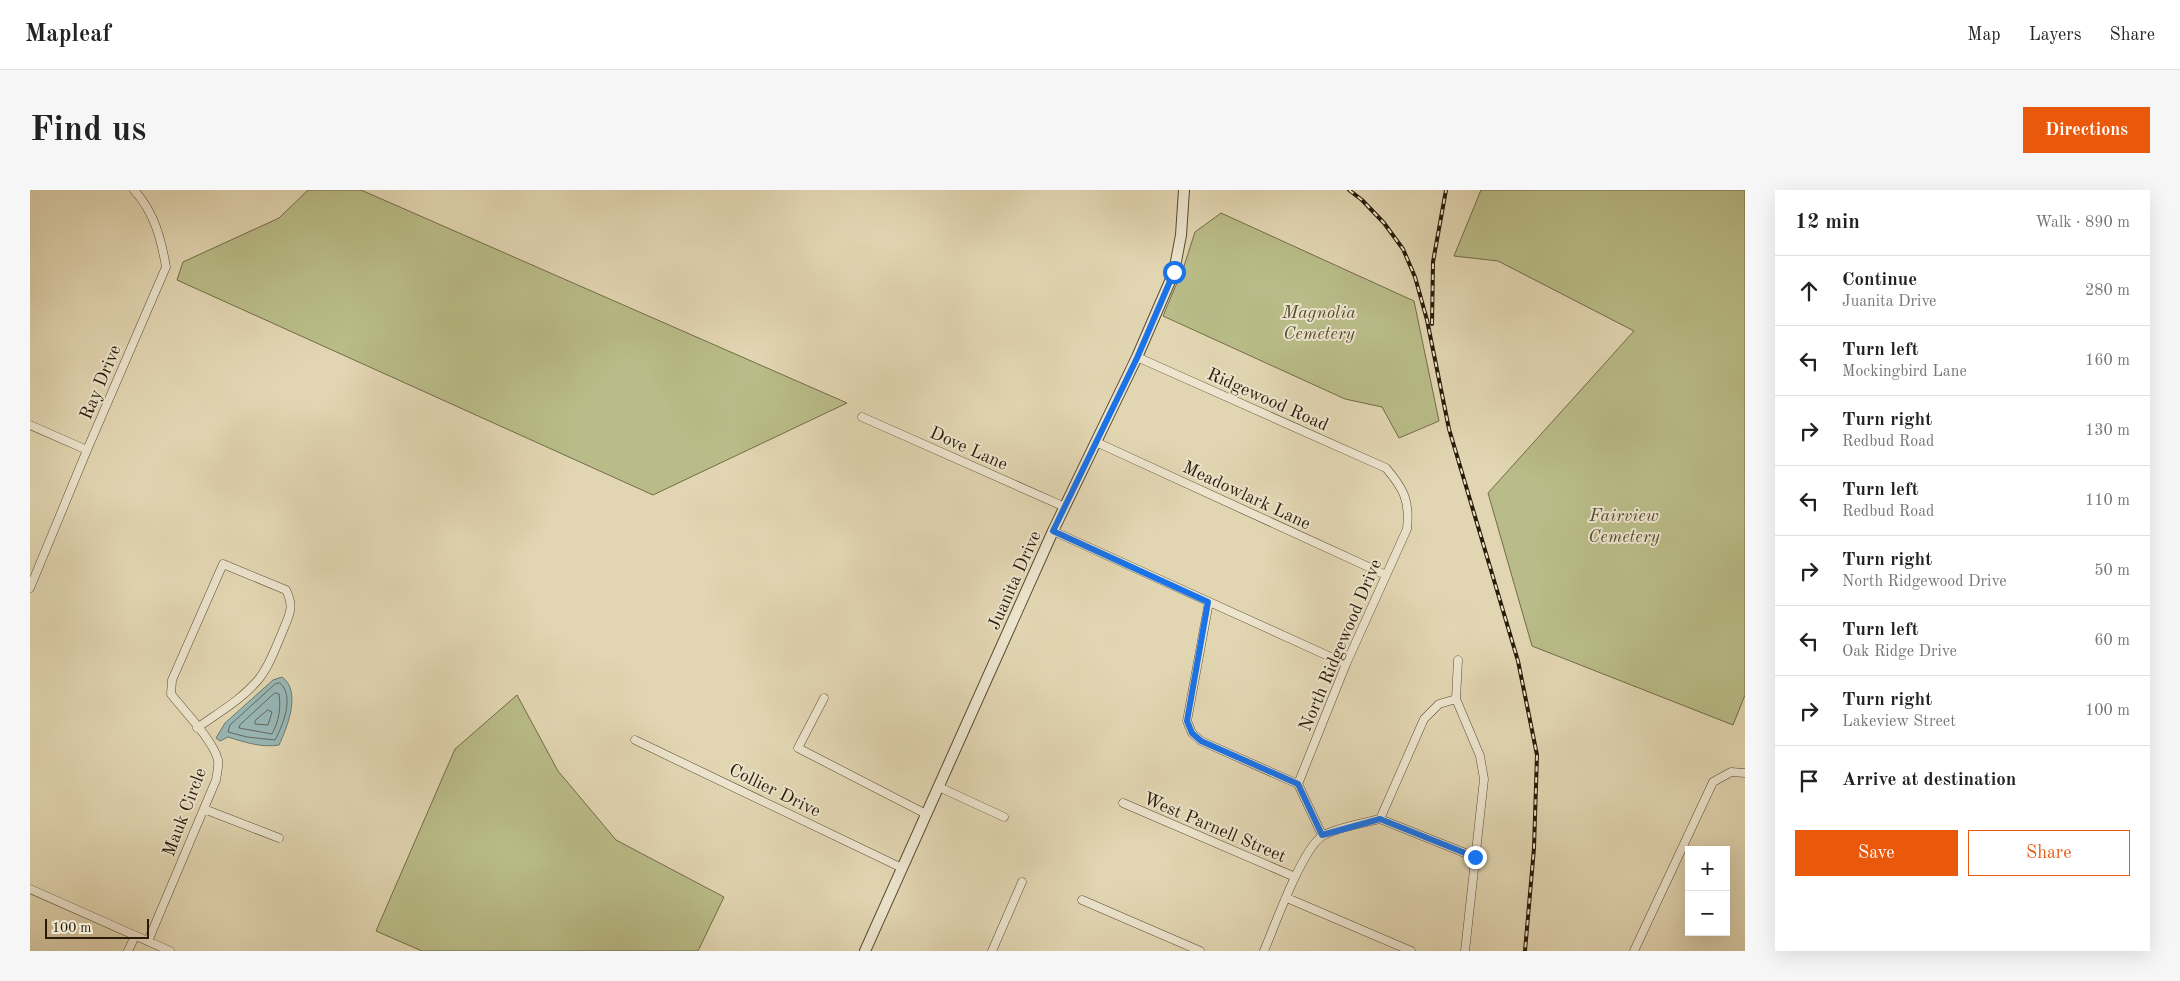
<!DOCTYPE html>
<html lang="en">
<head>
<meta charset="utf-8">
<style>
  :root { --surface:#fff; --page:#f6f6f6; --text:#222; --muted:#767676; --line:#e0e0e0; --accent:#ea580c }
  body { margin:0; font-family:"Old Standard TT",serif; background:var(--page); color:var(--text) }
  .controls { position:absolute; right:15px; bottom:15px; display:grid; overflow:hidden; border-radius:0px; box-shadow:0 5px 20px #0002 }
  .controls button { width:45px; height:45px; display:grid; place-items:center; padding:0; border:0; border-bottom:1px solid var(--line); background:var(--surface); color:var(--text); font:25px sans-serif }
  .scale { position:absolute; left:15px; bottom:12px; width:104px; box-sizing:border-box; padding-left:5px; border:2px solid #2a1b07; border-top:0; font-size:14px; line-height:18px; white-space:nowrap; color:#2a1b07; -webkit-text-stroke:4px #ece4cd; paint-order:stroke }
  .stop { position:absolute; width:15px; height:15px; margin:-11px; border:4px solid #1a73e8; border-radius:50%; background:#fff }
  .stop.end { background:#1a73e8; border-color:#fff; box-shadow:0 1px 5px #0008 }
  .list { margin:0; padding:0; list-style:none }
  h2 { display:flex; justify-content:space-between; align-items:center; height:65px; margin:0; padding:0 20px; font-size:21px }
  h2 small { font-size:16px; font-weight:400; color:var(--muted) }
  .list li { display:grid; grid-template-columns:32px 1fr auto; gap:15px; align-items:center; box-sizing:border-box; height:70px; padding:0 20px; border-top:1px solid var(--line) }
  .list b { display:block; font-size:19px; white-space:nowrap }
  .list p { margin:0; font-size:16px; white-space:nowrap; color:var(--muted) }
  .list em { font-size:16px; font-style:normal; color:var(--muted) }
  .actions { display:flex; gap:10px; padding:15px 20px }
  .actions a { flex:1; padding:11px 0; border:1px solid var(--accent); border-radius:0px; text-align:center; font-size:18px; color:var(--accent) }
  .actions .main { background:var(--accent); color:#fff }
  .icon { flex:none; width:28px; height:28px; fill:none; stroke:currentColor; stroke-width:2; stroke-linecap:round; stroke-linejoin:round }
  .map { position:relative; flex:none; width:1715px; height:761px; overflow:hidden; border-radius:0px }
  header { display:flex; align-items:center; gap:30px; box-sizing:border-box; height:70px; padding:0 25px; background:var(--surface); border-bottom:1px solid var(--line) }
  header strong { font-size:24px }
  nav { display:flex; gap:28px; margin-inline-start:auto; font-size:18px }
  .intro { display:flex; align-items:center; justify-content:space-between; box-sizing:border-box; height:120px; padding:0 30px }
  h1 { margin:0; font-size:35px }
  .button { padding:12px 22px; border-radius:0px; background:var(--accent); color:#fff; font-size:18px; font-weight:700 }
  main { display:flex; gap:30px; padding:0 30px }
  aside { flex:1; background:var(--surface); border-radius:0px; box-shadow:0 5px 20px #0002 }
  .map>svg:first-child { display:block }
  .green { fill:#b9bc88; stroke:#726c48 }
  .water { fill:#98b7b6; stroke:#6c7970 }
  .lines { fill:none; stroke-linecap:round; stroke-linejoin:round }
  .shore { stroke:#61695e; stroke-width:1 }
  .minor-casing { stroke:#584a32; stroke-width:9 }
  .tertiary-casing { stroke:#584a32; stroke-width:12 }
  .minor { stroke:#ece4cd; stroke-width:8 }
  .tertiary { stroke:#ece4cd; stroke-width:10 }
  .rail-casing { stroke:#2a1b07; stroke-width:4 }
  .rail { stroke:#ece4cd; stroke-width:2; stroke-dasharray:5.5; stroke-linecap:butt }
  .route { stroke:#1a73e8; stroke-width:6 }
  .labels { text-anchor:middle; stroke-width:4; stroke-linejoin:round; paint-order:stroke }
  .park-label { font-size:18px; font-style:italic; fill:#554b2e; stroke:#ece4cd }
  .street-label { font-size:18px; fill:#2a1b07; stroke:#ece4cd }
</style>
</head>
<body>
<header>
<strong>Mapleaf</strong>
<nav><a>Map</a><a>Layers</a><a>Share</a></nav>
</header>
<div class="intro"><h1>Find us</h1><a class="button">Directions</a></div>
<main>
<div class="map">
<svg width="1715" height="761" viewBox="0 0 1715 761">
  <rect width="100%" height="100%" fill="#e2d6b2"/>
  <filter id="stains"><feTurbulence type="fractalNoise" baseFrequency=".004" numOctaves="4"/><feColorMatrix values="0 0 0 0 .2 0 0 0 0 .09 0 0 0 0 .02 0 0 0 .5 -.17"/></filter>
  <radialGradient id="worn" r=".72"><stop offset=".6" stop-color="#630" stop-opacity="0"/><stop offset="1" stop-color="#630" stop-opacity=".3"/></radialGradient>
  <path class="green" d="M278 0H331L817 213 623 305 147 90 153 72 249 28Z
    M1451 0H1715V505L1703 535 1502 456 1458 303 1604 141 1468 71 1424 66Z
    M1191 23 1384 111 1409 231 1369 248 1352 217 1315 209 1133 126 1154 76 1165 42Z
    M487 505 528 581 586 650 694 707 668 761H392L346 741 425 559Z"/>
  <path class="water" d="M252 487C272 501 257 538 249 555 232 558 214 552 198 547L190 551 186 548 195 533 243 490Z"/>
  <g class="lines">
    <path class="shore" d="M250 493C265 506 253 535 245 550L217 547 198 542 200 535 245 494Z
      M245 503 249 504C251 518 249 531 242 544L209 538 210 535Z
      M238 520 242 522 238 535 225 534V531Z"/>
    <g class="minor-casing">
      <path id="minor" d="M1107 167 1356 278C1374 299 1380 311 1377 339L1316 474 1268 594 1292 645
        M832 227 1035 317
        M0 235 57 260
        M1066 252 1356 385
        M1023 341 1316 474
        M0 398 57 260 136 77C131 48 124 22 104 0
        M1179 412 1157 531 1162 543 1171 551 1268 594
        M794 508 768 558 896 624
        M1426 509 1450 566 1454 589 1435 761
        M605 550 872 678
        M909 597 974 627
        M1093 613 1265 687
        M174 619 249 648
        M1350 629 1445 667
        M0 699 140 761
        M1257 708 1381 761
        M1052 710 1170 761
        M118 751 186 590C187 583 189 576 188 570 183 550 154 521 141 504L142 490 193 374 256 400C265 418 259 425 252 443 245 459 239 477 228 490 211 510 188 523 167 538
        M98 761 105 746
        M962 761 992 692
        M1234 761C1245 735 1271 662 1291 647 1300 639 1337 632 1350 629L1394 529 1409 514 1426 509 1428 470
        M1604 761 1683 592 1701 582 1715 583"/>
    </g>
    <g class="tertiary-casing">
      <path id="tertiary" d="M835 761 1023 341 1107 167 1144 82 1151 45 1154 0"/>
    </g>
    <use href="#minor" class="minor"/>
    <use href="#tertiary" class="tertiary"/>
    <g class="rail-casing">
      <path id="rail" d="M1319 0 1332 10 1354 33 1373 59 1385 87 1397 130 1419 239 1488 471 1507 565 1504 658 1495 761
        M1402 134 1403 72 1416 0"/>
    </g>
    <use href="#rail" class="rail"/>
  </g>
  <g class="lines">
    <path class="route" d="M1144 82 1107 168 1023 341 1178 412 1157 531 1162 543 1171 551 1268 594 1292 645 1350 629 1445 667"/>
  </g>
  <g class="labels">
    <g class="park-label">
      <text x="1289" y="128">Magnolia<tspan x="1289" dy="21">Cemetery</tspan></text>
      <text x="1594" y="331">Fairview<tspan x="1594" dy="21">Cemetery</tspan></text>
    </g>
    <g class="street-label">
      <text transform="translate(70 192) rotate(-67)" y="6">Ray Drive</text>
      <text transform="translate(1238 209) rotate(24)" y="6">Ridgewood Road</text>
      <text transform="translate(939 258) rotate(24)" y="6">Dove Lane</text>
      <text transform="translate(1217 305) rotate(25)" y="6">Meadowlark Lane</text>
      <text transform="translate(984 390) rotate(-66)" y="6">Juanita Drive</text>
      <text transform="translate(1310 455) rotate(-67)" y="6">North Ridgewood Drive</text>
      <text transform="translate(745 600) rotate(26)" y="6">Collier Drive</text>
      <text transform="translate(154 622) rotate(-69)" y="6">Mauk Circle</text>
      <text transform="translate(1185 637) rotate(23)" y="6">West Parnell Street</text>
    </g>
  </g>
  <rect width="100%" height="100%" filter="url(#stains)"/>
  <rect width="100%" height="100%" fill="url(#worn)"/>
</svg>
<div class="controls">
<button>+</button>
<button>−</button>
</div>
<div class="scale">100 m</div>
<div class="stop" style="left:1144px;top:82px"></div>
<div class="stop end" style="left:1445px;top:667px"></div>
</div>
<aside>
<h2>12 min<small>Walk · 890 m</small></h2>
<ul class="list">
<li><svg class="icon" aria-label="ahead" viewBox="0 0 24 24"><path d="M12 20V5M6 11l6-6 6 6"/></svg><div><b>Continue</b><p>Juanita Drive</p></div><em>280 m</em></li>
<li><svg class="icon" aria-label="left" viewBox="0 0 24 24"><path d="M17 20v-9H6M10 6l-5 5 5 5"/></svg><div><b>Turn left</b><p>Mockingbird Lane</p></div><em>160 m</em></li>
<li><svg class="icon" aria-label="right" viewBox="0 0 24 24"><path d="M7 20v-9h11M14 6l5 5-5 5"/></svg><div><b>Turn right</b><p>Redbud Road</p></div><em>130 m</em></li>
<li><svg class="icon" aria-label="left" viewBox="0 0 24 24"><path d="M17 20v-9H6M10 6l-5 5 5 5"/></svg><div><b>Turn left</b><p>Redbud Road</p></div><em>110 m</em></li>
<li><svg class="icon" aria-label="right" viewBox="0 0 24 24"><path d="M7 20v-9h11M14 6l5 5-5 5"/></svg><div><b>Turn right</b><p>North Ridgewood Drive</p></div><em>50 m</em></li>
<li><svg class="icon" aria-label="left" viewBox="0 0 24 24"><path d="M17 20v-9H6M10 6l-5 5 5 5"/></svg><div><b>Turn left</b><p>Oak Ridge Drive</p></div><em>60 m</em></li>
<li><svg class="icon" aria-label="right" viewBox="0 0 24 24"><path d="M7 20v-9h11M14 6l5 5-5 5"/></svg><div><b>Turn right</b><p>Lakeview Street</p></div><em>100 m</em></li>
<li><svg class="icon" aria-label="arrive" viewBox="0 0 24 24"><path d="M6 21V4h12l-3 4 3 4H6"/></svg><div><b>Arrive at destination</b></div></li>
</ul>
<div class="actions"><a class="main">Save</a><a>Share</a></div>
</aside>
</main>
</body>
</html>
